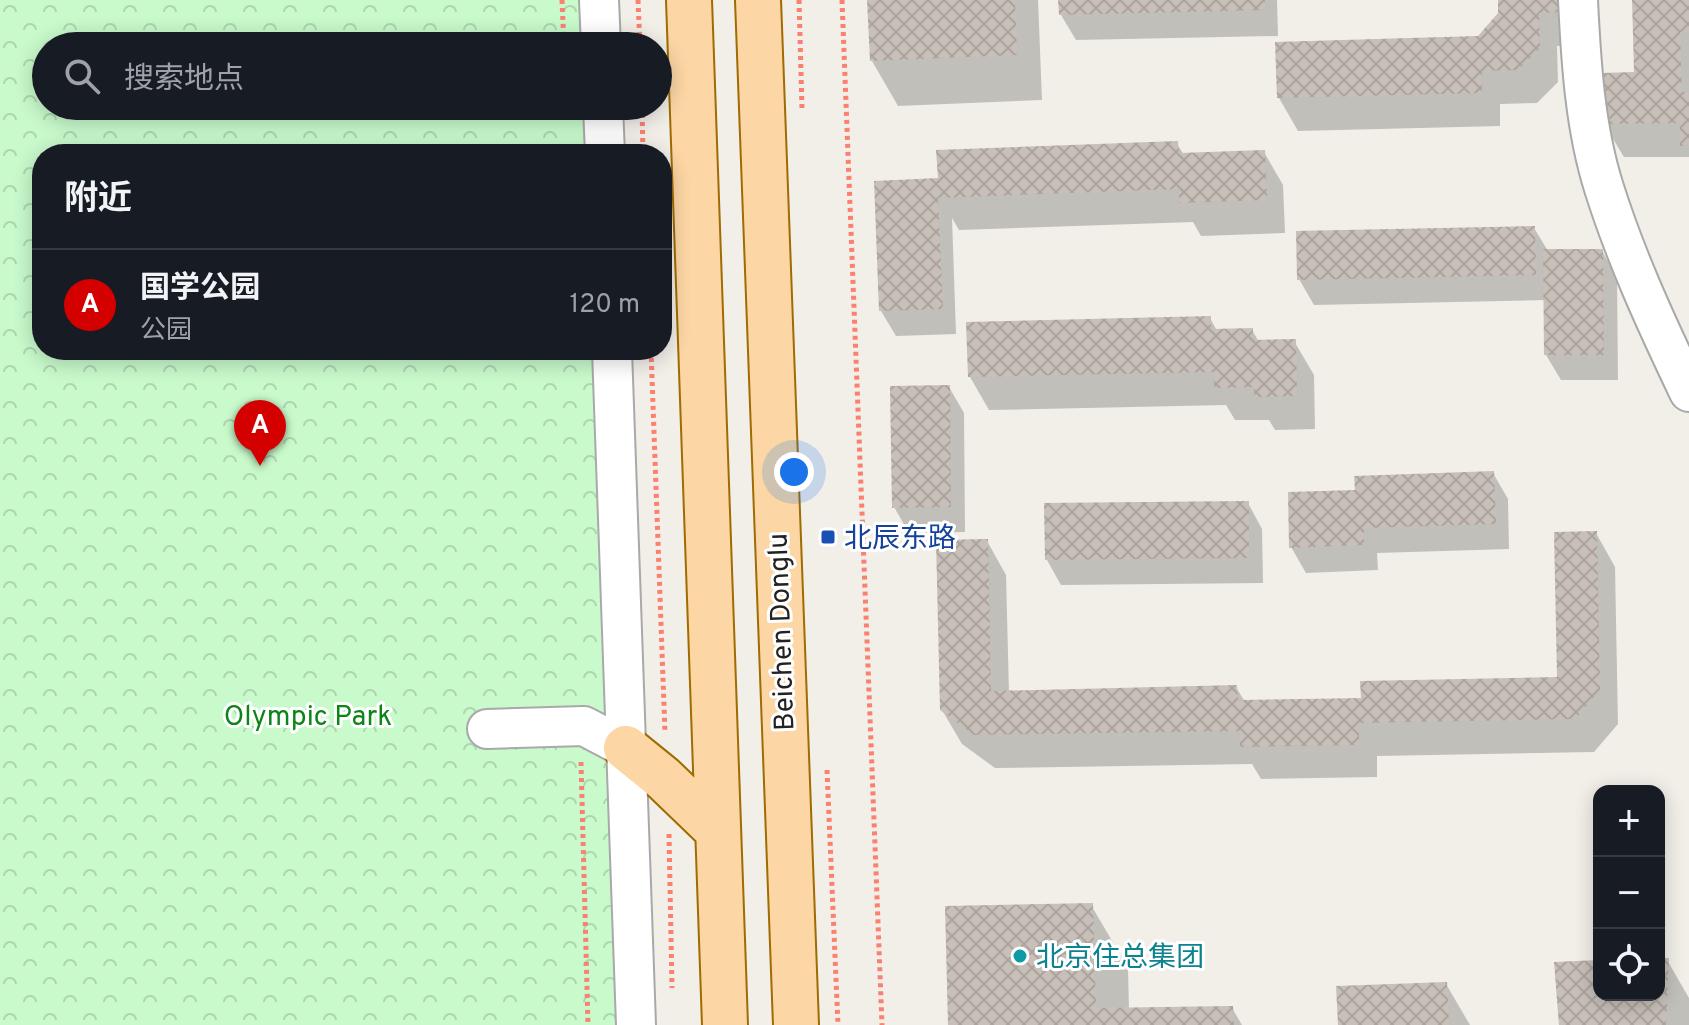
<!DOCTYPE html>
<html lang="zh">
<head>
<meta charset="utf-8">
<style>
  :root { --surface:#171b24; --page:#242831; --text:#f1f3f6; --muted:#9ea1a6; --line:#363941; --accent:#d40000 }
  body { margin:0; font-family:Overpass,"Noto Sans SC",sans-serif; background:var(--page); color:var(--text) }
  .controls { position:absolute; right:24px; bottom:24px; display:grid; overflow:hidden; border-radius:16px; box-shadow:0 4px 20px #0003 }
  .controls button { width:72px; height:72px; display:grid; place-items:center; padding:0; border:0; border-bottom:2px solid var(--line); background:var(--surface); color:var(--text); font:40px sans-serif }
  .you { position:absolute; left:794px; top:472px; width:28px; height:28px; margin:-20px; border:6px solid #fff; border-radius:50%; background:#1a73e8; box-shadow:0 0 0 12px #1a73e833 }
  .badge { display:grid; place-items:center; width:52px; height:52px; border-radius:50%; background:var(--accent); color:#fff; font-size:26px; font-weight:700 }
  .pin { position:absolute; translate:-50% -66px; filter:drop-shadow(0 2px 4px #0008) }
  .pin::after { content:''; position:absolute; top:42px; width:28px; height:24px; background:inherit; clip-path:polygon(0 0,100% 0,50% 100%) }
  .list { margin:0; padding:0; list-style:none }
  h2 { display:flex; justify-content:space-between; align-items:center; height:104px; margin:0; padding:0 32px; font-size:34px }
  h2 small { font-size:26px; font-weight:400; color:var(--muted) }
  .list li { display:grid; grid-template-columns:52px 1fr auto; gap:24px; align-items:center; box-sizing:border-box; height:112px; padding:0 32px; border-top:2px solid var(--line) }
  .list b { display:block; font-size:30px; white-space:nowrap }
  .list p { margin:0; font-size:26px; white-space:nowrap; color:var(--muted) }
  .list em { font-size:26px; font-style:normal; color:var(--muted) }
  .icon { flex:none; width:44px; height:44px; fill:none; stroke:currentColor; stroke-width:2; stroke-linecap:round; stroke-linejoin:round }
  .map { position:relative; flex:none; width:1689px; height:1025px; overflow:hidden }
  .search { position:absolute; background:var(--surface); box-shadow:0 4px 20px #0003; left:32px; top:32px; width:640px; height:88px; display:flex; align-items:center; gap:20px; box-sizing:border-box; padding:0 28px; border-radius:44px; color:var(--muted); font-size:30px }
  .panel { position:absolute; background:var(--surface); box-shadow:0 4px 20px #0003; left:32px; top:144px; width:640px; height:216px; border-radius:32px }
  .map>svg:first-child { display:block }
  .park { fill:url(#park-crowns) }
  .shadow { fill:#0003 }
  .building { fill:url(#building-cross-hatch) }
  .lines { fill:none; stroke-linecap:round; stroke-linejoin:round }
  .minor-casing { stroke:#a9a9a9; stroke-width:42 }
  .major-casing { stroke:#a06b00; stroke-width:48 }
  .path { stroke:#fa8072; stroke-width:5; stroke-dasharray:4 4; stroke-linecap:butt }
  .minor { stroke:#fff; stroke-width:38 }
  .major { stroke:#fcd6a4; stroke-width:44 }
  .transit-dot { fill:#1a4fb4; stroke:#fff; stroke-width:3 }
  .culture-dot { fill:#0f9aa8; stroke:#fff; stroke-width:3 }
  .labels { text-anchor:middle; stroke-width:6; stroke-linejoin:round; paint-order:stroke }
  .transit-label { font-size:28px; fill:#164399; stroke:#fff; text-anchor:start }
  .street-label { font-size:28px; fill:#222; stroke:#fff }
  .park-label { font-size:28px; fill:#0c8416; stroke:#fff }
  .culture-label { font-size:28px; fill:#0d838f; stroke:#fff; text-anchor:start }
</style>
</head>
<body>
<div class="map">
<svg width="1689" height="1025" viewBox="0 0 1689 1025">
  <defs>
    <pattern id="park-crowns" width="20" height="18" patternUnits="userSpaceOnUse" patternTransform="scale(2)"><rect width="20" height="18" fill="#c8facc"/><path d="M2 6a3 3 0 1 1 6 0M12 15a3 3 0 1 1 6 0" fill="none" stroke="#acd6af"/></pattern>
    <pattern id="building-cross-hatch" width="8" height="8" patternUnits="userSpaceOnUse" patternTransform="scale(2)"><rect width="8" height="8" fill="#c7bfb8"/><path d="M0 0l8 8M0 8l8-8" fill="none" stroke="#aba49e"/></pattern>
  </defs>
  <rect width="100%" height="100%" fill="#f2efe9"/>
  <path class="park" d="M0 0H589L591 46H46V106H593L595 154H42V350H602L627 1025H0Z"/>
  <path class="shadow" d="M869 0H1038L1042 100 898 106 872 61Z
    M1060 0H1277L1278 36 1076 40 1061 15Z
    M1500 0H1576L1578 45 1557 46 1558 82 1537 103 1500 104V126L1298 131 1279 98 1479 38 1500 14Z
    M1634 0H1689V157H1624L1604 124 1636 74Z
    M1177 144 1184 155 1264 152 1283 185 1285 233 1201 236 1193 222 959 230 952 218 956 334 896 336 881 311 939 180Z
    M1534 228 1548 251H1602L1617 277 1618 380H1561L1546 355 1545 300 1314 305 1299 279Z
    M1210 318 1217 331 1252 330 1259 342 1294 341 1314 375 1315 429 1275 430 1269 420H1235L1226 405 989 410 970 377Z
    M949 387 964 413 965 532 909 533 894 507Z
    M1493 473 1508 499 1509 549 1377 553 1378 570 1306 573 1291 547Z
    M1248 503 1262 529 1263 583 1061 585 1047 560Z
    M1596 533 1615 567 1618 724 1594 752 1377 756V777L1261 779 1252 764 995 768 962 744 942 710 987 541 1006 575 1009 693 1236 687 1245 702 1363 700 1559 679Z
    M1091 905 1128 968 1129 1010 1232 1008 1242 1025H950Z
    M1667 960 1689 998V1025H1561L1599 962V995H1659V961Z
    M1446 984 1470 1025H1340Z"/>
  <path class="building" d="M867 0H1015L1017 55 870 61Z
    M1058 0H1265V10L1059 15Z
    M1498 0H1559L1560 12 1539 13 1540 48 1518 70 1482 71V93L1277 98 1275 42 1478 36 1498 13Z
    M1632 0H1689V32H1680L1682 92H1689V146H1680V123L1602 124V73L1634 72Z
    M1178 141 1179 153 1265 150 1267 200 1179 203V189L938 198 943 309 879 311 874 181 938 178 936 150Z
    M1535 226 1536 275 1297 280 1296 231Z
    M1543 249H1603L1604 355H1544Z
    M1211 316V329L1253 328V340L1296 339 1297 396 1254 397V387L1214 388V372L968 377 966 322Z
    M950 385 951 507 892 508 890 386Z
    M1494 471 1496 524 1364 528V545L1289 548 1288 492 1355 490 1354 476Z
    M1249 501V558L1045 560 1044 503Z
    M1597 531 1600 690 1575 719 1359 723V745L1240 747V731L974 735 940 710 936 540 988 539 991 691 1237 685 1238 700 1361 698 1360 681 1557 677 1554 532Z
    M1093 903 1096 1008 1233 1006 1234 1025H948L945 906Z
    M1669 958 1666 1025H1559L1554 962 1599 960V995H1659V959Z
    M1447 982 1449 1025H1338L1336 986Z"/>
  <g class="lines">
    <g class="minor-casing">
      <path id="minor" d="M599 0 601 46
        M1578 0C1581 62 1585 128 1604 188 1626 258 1657 325 1689 392
        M603 106 605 154
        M612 350 636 1025
        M487 729 584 726 626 748"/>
    </g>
    <g class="major-casing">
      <path id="major" d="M689 0 725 1025
        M758 0 796 1025
        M626 748 663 778 717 830"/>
    </g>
    <path class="path" d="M562 0 564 46
      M638 0 640 46
      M799 0 802 109
      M842 0 882 1025
      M642 106 643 154
      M651 350 665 733
      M581 762 588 1025
      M827 770 838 1025
      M669 834 672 988"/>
    <use href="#minor" class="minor"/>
    <use href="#major" class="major"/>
  </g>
  <rect class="transit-dot" x="820" y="529" width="16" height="16" rx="4"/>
  <circle class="culture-dot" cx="1020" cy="956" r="8"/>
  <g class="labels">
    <g class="transit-label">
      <text x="844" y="547">北辰东路</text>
    </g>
    <g class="street-label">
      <text transform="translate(780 632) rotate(-92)" y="10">Beichen Donglu</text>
    </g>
    <g class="park-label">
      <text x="308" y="725">Olympic Park</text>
    </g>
    <g class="culture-label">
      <text x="1036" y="966">北京住总集团</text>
    </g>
  </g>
</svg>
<div class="controls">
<button>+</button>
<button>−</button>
<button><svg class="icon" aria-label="locate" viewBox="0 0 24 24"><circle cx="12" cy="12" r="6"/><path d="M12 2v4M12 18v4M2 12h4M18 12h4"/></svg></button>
</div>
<div class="you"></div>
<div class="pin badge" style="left:260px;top:466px">A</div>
<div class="search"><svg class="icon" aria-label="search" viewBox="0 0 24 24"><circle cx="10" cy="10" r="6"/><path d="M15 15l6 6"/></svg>搜索地点</div>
<section class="panel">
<h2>附近<small></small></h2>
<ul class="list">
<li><span class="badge">A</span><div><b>国学公园</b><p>公园</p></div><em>120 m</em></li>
</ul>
</section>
</div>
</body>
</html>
